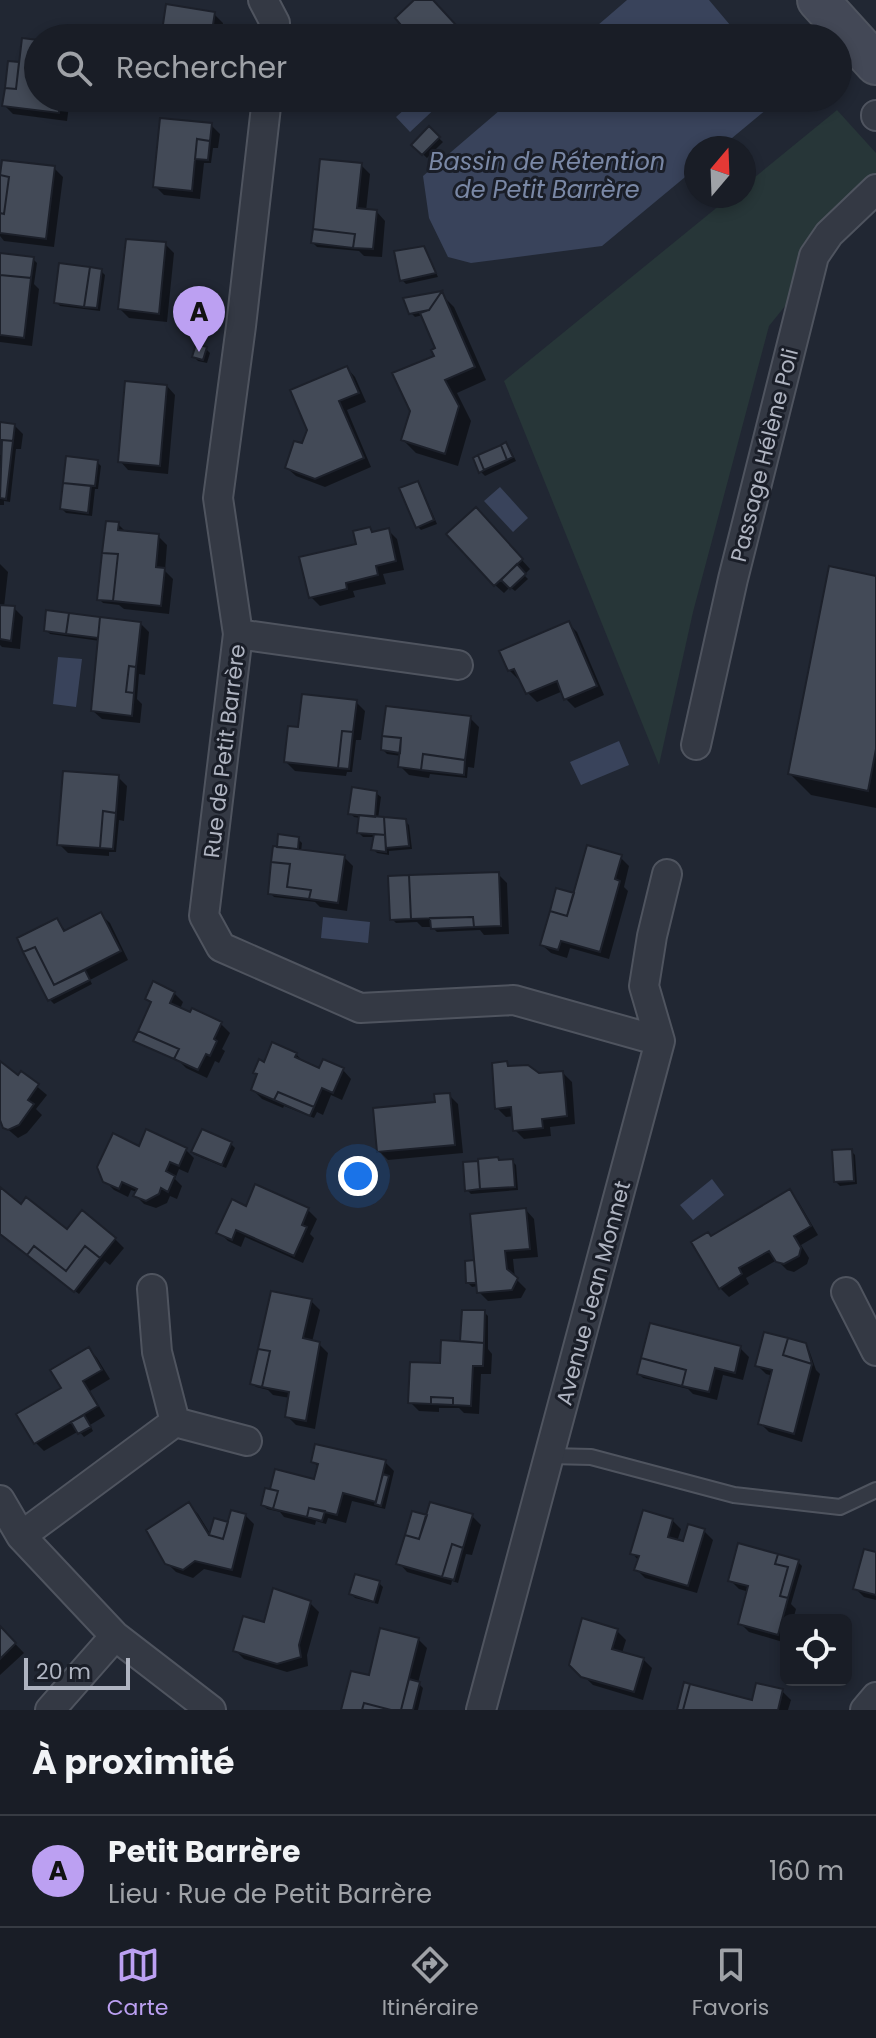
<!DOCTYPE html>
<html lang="fr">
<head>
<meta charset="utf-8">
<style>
  :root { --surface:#191d26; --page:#22262e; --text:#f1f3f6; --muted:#9fa2a7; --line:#373b43; --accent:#bca0f2 }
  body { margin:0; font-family:Poppins,sans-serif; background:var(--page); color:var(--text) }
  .controls { position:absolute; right:24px; bottom:24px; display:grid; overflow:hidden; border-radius:12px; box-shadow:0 4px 12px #0003 }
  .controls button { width:72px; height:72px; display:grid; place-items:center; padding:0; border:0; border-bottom:2px solid var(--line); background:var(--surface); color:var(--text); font:40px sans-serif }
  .compass { position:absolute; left:684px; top:136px; width:72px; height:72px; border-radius:50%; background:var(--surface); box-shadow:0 4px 12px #0003; rotate:19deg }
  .scale { position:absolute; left:24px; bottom:20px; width:106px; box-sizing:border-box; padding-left:8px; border:4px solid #afb4c1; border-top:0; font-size:22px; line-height:28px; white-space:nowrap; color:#afb4c1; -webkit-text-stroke:6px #1a1e28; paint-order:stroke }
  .you { position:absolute; left:358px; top:1176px; width:28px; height:28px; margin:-20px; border:6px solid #fff; border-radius:50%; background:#1a73e8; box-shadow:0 0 0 12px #1a73e833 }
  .badge { display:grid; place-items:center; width:52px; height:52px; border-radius:50%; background:var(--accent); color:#111; font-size:26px; font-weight:700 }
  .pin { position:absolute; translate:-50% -66px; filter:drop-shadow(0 2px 4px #0008) }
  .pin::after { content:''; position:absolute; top:42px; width:28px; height:24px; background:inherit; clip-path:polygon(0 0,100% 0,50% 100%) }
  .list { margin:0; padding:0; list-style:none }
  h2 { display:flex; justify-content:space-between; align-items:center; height:104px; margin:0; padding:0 32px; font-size:34px }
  h2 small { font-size:26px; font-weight:400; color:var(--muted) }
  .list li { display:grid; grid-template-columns:52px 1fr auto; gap:24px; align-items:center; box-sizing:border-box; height:112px; padding:0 32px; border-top:2px solid var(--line) }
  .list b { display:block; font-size:30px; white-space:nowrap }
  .list p { margin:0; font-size:26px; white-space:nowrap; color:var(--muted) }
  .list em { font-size:26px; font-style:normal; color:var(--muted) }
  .icon { flex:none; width:44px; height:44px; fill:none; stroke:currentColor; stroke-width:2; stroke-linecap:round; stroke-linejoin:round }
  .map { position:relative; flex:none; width:876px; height:1710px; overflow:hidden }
  .search { position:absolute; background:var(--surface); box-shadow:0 4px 12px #0003; left:24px; right:24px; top:24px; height:88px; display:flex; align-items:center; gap:20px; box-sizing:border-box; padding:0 28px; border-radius:44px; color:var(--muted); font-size:30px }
  .sheet { height:216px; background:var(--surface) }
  nav { display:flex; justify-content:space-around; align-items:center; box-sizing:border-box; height:112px; border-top:2px solid var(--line); background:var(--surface); font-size:22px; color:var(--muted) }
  nav a { display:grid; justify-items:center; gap:4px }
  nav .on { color:var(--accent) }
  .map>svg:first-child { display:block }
  .green { fill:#273638 }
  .water { fill:#39435b }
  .shadow { fill:#0007 }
  .building { fill:#434a57; stroke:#1c202a; stroke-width:2 }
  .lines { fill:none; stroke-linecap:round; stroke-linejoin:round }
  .lane-casing { stroke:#4f545f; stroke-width:18 }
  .street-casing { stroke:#4f545f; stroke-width:32 }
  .secondary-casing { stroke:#4f545f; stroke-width:44 }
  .lane { stroke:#343944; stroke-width:14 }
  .street { stroke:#343944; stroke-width:28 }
  .secondary { stroke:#434856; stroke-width:40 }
  .labels { text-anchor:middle; stroke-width:6; stroke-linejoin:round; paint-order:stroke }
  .street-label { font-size:22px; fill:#afb4c1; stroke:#1a1e28 }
  .water-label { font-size:24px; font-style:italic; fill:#7a88a6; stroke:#1a1e28 }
</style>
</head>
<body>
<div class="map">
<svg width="876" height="1710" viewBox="0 0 876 1710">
  <rect width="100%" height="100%" fill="#212733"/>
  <path class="green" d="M837 110 876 153V193L769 326 693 612 659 765 504 381 731 196H744V186Z"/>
  <path class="water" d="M627 0H709L741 38H583Z
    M417 98H439L442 102 410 132 396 117Z
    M514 98H767V109L720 148H696V168L602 246 471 263 448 257 429 218 423 176Z
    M500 487 528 518 513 532 484 501Z
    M58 657 82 659 76 707 53 704Z
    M619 741 629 765 581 785 570 762Z
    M323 917 370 922 368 943 321 938Z
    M712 1179 724 1195 693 1220 680 1205Z"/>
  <path class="shadow" d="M214 14 223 23 221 38H163Z
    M38 42V98H70L67 121 13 114 4 105 18 64 21 67Z
    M211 125 220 134 218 148H213L211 163H204L200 199 164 195 155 186Z
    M429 129 443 142 427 158 413 145Z
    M361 165 370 174 366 211 377 212 385 221 382 257 364 256 359 251 317 247 313 243Z
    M54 168 63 177 54 247 4 241 0 236V195Z
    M165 244 174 253 167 322 129 318 120 309Z
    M423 248 427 253 438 277 406 284 402 280Z
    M0 255 33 259 37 263 34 284 39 289 32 346 0 342Z
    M101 271 105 275 100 311 60 306 56 302Z
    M441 294 454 307 486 380 457 393 471 421 458 466 416 453 403 440 438 349 423 315 415 317 411 313Z
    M206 349 210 353 207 363 198 361 194 357Z
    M347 368 355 377 366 402 347 410 371 467 325 487 296 476 287 468 303 446Z
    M167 386 175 395 168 474 128 470 120 461Z
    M0 424 14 425 23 434 21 449H16L10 502 4 501V505H0Z
    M506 445 510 449 516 461 485 476 481 472Z
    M67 459 97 462 101 466 98 489H95L92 516 66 513 62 509Z
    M417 483 421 487 437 524 421 530 417 526Z
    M485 519 530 569 524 575 528 579 515 591 510 587 504 593 495 585Z
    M118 524 127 533 158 536 167 545 165 571 173 579 169 614 124 609 119 605 103 603 99 599Z
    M370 529 374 534 388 530 397 539 404 570 383 574 386 584 353 591 355 597 320 606 311 597 358 546Z
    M0 564 8 572 4 607 14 608 23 617 20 649 2 647 0 645Z
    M876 578V808L811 795 790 774Z
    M140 623 149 632 145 675 139 674 137 699 142 704 140 723 102 719 93 711 100 641 50 634 46 630Z
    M568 623 577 632 604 695 575 708 566 699 563 691 537 702 528 693 521 678 518 679 509 670Z
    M356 702 365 711 361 740H356L352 772H347L346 776 295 771 286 762 300 729Z
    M470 718 479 727 474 768 468 767 467 778 430 774 429 778 409 775 400 766 401 756 387 754 383 750Z
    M118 777 127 786 124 821 119 820 116 852H109V856L68 853 59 844Z
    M376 793 381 797 378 819 405 821 409 825 412 849 389 851V855L377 853 373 849 375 837H363L359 833 360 818 354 817 350 813Z
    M298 839 302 843 301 852 344 857 353 866 347 911 320 907 315 902 274 897 270 893 283 850Z
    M620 857 629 866 624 887 628 891 609 959 570 948 567 958 551 953 542 945 575 896Z
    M498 874 507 883 509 934 484 935 480 930 437 932 432 927H422L417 922 396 923 392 919Z
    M101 915 110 923 128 960 90 980 92 984 54 1004 50 1000 56 920 67 932Z
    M174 993 183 1002 180 1009 221 1024 230 1033 222 1049 225 1051 219 1063 215 1061 207 1078 186 1068 169 1051 166 1054 171 1058 140 1044 136 1040 152 1004 147 999Z
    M296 1054 305 1064 320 1070H343L351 1079 342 1100 331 1095 323 1115 317 1112 314 1118 284 1106 283 1108 262 1099 253 1090 265 1064Z
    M506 1063 511 1068 539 1075 563 1073 572 1082 575 1124 550 1127 551 1136 524 1139 515 1130 514 1116 506 1117 497 1108Z
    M0 1064 18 1077 21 1073 47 1095 36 1109 42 1115 27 1133 18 1138 5 1127 0 1117Z
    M449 1095 458 1104 463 1153 388 1160 379 1151Z
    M203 1131 231 1144 235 1148 226 1168 193 1154Z
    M140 1149H185L194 1158 188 1173 179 1169 175 1179 182 1186 177 1199 170 1196 167 1203 156 1208 144 1204 136 1196 137 1192 131 1190 128 1197 114 1190 105 1181Z
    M851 1151 855 1155 857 1184 840 1186 836 1182Z
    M512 1161 516 1165 518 1190 471 1194 467 1190 465 1164Z
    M789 1192 798 1201 818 1235 801 1245 809 1258 807 1264 794 1272 787 1270 777 1260 746 1278 749 1284 729 1297 720 1288 711 1238Z
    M21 1206 68 1232 115 1239 124 1248 110 1265 105 1261 79 1294 0 1234Z
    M247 1208 308 1210 317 1219 310 1234 314 1238 303 1263 245 1237 241 1247 228 1241 219 1232Z
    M526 1210 534 1219 538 1257 513 1259 515 1278 526 1289 521 1298 488 1301 479 1292 478 1286 472 1287 468 1283 467 1263 476 1262Z
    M311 1301 320 1310 312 1342 319 1344 328 1353 315 1429 296 1425 287 1416 290 1398 273 1395 268 1390 256 1387 252 1383Z
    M484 1312 488 1316V1349L492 1354 491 1374H481L479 1414 464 1413 459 1408H439V1412L419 1411 410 1402 441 1365 466 1344 462 1340Z
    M804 1345 809 1350 816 1370 820 1374 802 1442 769 1432 760 1423 773 1376 766 1374 757 1365Z
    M740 1348 749 1357 743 1380 723 1375 717 1400 693 1394 688 1389 643 1378 639 1374Z
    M89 1349 97 1358 110 1379 90 1391 105 1416 90 1425 93 1431 84 1437 79 1431 44 1451 35 1442 64 1388Z
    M313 1461 385 1462 394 1471 385 1509 352 1501 346 1523 328 1518 326 1524 316 1521 315 1525 284 1517 280 1512 267 1509 263 1505 277 1493 272 1489 316 1481 319 1468Z
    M189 1505 198 1514 211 1535 245 1515 254 1524 241 1578 204 1569 193 1578 176 1572 166 1562Z
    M472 1516 481 1525 472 1555 466 1554 458 1583 452 1581 451 1585 407 1572 399 1563 428 1517Z
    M672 1520 681 1529 677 1542 684 1544 704 1531 713 1540 697 1593 645 1578 637 1570 639 1561 632 1553Z
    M876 1554V1600L864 1597 855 1588Z
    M798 1562 802 1566 791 1604 796 1609 793 1620H786V1643L749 1632 740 1623 749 1592 739 1589 730 1580Z
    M379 1583 383 1587 378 1604 355 1598 351 1594Z
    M310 1603 319 1612 307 1655 308 1666 287 1672 244 1659 235 1650 265 1624Z
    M0 1628 24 1653 0 1675Z
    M617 1631 626 1640 622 1653 643 1659 652 1668 643 1700 593 1685 571 1664Z
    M418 1639 427 1648 418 1683 423 1688 418 1710H343L370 1678Z
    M782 1691 791 1700 788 1710H679L753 1703Z"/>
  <path class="building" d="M414 0H433L468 38H396L405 30 395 18Z
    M166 4 215 12 211 38H161Z
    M22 38 38 40V98H61L59 113 2 106 5 88 16 89Z
    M8 61 19 62 16 89 5 88Z
    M160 118 212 123 210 141 197 139 192 191 153 187Z
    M429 126 440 137 422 155 411 145Z
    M197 139 210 141 208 160 195 159Z
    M320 159 362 163 357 208 377 210 373 249 353 248 355 234 313 229Z
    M2 160 55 166 46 239 0 233V213L4 214 9 177 0 175Z
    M0 175 9 177 4 214 0 213Z
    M313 229 355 234 353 248 311 243Z
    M126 239 166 242 159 314 118 309Z
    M424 246 436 273 400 281 394 251Z
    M0 253 34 257 31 278 0 275Z
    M59 263 90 267 84 307 54 303Z
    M90 267 102 269 97 308 84 307Z
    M0 275 31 278 24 338 0 335Z
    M442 291 475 367 445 380 459 406 445 454 401 440 410 411 392 373 434 356 431 350 435 348 420 313 429 310Z
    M442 291 429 310 409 314 403 298Z
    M196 344 207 347 203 360 192 357Z
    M347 366 359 393 339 401 364 458 315 479 285 468 294 441 302 443 307 430 290 390Z
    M125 381 167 385 160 466 118 462Z
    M0 422 15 424 13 441 2 440 0 455Z
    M2 440 13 441 6 499 0 498Z
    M506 442 513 457 507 460 501 445Z
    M501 445 507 460 484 470 478 455Z
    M478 455 484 470 479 473 473 458Z
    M66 456 98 460 95 486 63 483Z
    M418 481 434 520 416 528 399 488Z
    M63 483 91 486 88 513 60 509Z
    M476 507 523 559 494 586 446 534Z
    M106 521 119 522 118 530 159 534 156 567 165 568 161 606 113 601 118 554 102 553Z
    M370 527 372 532 389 528 396 561 376 566 378 575 346 583 347 589 309 598 299 557 356 544 353 531Z
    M102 553 118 554 113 601 97 600Z
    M517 564 526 574 510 589 501 580Z
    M829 566 876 576V749L868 791 788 774Z
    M0 605 15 606 11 641 0 639Z
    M46 610 69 613 66 634 44 631Z
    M69 613 100 617 98 638 66 634Z
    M100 617 141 622 136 667 129 666 126 692 134 693 132 716 91 711Z
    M569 621 597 686 564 700 557 681 526 694 514 669 508 671 499 651Z
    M129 666 136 667 134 693 126 692Z
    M302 694 357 700 353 732 342 731 338 768 284 762 288 726 298 727Z
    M386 706 471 716 465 760 423 754 421 770 398 767 401 738 382 736Z
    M342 731 353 732 349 769 338 768Z
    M382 736 401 738 400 753 381 750Z
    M423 754 465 760 464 775 421 770Z
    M63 771 119 775 116 813 103 811 100 848 57 845Z
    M352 787 377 791 375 817 348 814Z
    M103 811 116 813 113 849 100 848Z
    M359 815 384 817 385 835 357 833Z
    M384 817 406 819 409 846 386 848Z
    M278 834 299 837 298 849 277 847Z
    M374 834 385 835 386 852 371 850Z
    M587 845 622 855 615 879 620 881 600 952 561 941 558 950 540 945 550 911 567 916Z
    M273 846 345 855 338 903 309 899 311 890 287 887 290 864 271 862Z
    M271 862 290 864 287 887 311 890 309 899 268 894Z
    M499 872 501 926 474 927 473 917 411 919 409 875Z
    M409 875 411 919 390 920 388 876Z
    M556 888 574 893 567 916 550 911Z
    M101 912 121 951 54 985 35 947 23 952 17 938 57 918 64 931Z
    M473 917 474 927 431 929 430 918Z
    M35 947 54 985 85 970 90 980 48 1001 23 952Z
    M153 981 175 992 170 1003 190 1012 192 1008 222 1022 214 1039 217 1041 210 1056 206 1054 198 1070 174 1059 179 1049 138 1031 151 1002 145 999Z
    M138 1031 179 1049 174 1059 133 1041Z
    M272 1042 297 1053 295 1057 319 1068 323 1059 344 1068 333 1093 322 1088 314 1107 278 1092 274 1100 251 1090 257 1074 253 1073 259 1059 264 1062Z
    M0 1061 18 1075 21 1071 39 1084 28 1100 34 1104 19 1125 8 1130 3 1128 0 1120Z
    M507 1061 508 1066 528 1065 539 1073 563 1071 567 1116 542 1119 543 1128 513 1131 511 1107 495 1109 492 1063Z
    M278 1092 314 1107 310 1116 274 1100Z
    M450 1093 455 1145 377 1152 373 1108 435 1102 434 1094Z
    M146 1129 187 1148 179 1166 170 1162 166 1171 175 1176 168 1192 161 1188 159 1194 146 1201 133 1196 137 1189 122 1182 119 1189 103 1182 97 1167 113 1133 139 1146Z
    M202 1129 232 1142 222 1165 191 1152Z
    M852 1149 854 1181 834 1182 832 1150Z
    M498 1157 499 1160 513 1159 515 1187 480 1189 478 1159Z
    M478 1161 480 1189 465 1191 463 1162Z
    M255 1184 309 1208 302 1225 307 1227 294 1256 236 1230 232 1240 216 1233 232 1199 246 1206Z
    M0 1187 21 1204 26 1197 67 1229 82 1210 116 1238 100 1258 85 1246 66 1271 34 1246 27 1255 0 1234Z
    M790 1189 811 1226 794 1236 801 1248 799 1256 784 1264 776 1262 769 1251 739 1268 742 1274 719 1289 691 1242 708 1232 711 1236Z
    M526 1208 530 1249 505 1251 507 1269 518 1278 512 1290 477 1293 470 1214Z
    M34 1246 66 1271 85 1246 100 1258 74 1292 27 1255Z
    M474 1260 476 1283H466L465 1261Z
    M271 1291 312 1299 303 1338 320 1342 306 1421 285 1417 289 1392 262 1387 270 1351 258 1349Z
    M462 1310H485L484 1343 460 1341Z
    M650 1323 741 1346 735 1373 715 1368 709 1392 682 1386 686 1370 641 1358Z
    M764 1332 788 1338 783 1355 812 1364 794 1434 758 1424 772 1370 755 1366Z
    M788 1338 806 1343 812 1364 783 1355Z
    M441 1340 484 1343 483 1366H473L471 1406 453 1405V1398L431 1397V1404L408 1403 410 1362 440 1363Z
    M89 1347 102 1370 83 1381 98 1406 34 1444 16 1414 61 1388 50 1370Z
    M258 1349 270 1351 262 1387 250 1384Z
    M641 1358 686 1370 682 1386 637 1374Z
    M431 1397 453 1398V1405L431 1404Z
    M84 1415 91 1427 78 1434 71 1422Z
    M315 1444 386 1460 376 1502 343 1493 337 1515 309 1508 307 1517 273 1509 278 1491 270 1489 275 1469 314 1479 318 1464 311 1462Z
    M383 1474 389 1476 381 1506 375 1504Z
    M265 1488 278 1491 273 1509 261 1505Z
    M189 1502 209 1535 223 1539 231 1510 246 1514 232 1570 195 1561 183 1570 165 1564 146 1530Z
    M430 1502 473 1514 463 1548 452 1544 442 1577 396 1564 405 1535 419 1539Z
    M309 1508 325 1511 322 1521 307 1517Z
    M643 1510 673 1519 668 1537 683 1541 688 1524 705 1529 688 1586 634 1570 639 1556 630 1554Z
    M412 1511 427 1515 419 1539 405 1535Z
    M214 1518 228 1522 223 1539 209 1535Z
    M738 1543 778 1554 775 1564 788 1567 780 1596 788 1598 778 1635 738 1624 748 1586 728 1581Z
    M452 1544 463 1548 454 1580 442 1577Z
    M864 1549 876 1552V1595L853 1589Z
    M778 1554 799 1560 788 1598 780 1596 788 1567 775 1564Z
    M355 1574 380 1581 374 1602 349 1594Z
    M273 1588 311 1601 299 1645 301 1657 277 1664 233 1651 243 1616 264 1622Z
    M582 1618 618 1629 612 1649 644 1658 634 1692 581 1677 569 1665Z
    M0 1626 16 1643 0 1659Z
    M380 1628 419 1638 401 1710H391L364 1703 362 1710H341L351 1671 369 1675Z
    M409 1679 420 1682 413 1710H401Z
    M684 1682 690 1684 683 1710H677Z
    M756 1683 783 1689 778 1710H683L690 1684 752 1700Z
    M364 1703 391 1710H362Z"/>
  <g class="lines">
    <g class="lane-casing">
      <path id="lane" d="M550 1456 591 1457 734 1495 840 1507 876 1490"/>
    </g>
    <g class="street-casing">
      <path id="street" d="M263 0 275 23 273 38
        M267 98 241 326 218 498 238 634 204 916 221 947 360 1008 514 1000 660 1041
        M876 115V116
        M238 634 458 665
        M696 745 733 579 814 256 829 234 876 189
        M846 1292 876 1351
        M175 1422 247 1441
        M0 1500 21 1536 115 1636 211 1710
        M21 1536 175 1422 157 1352 152 1289
        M50 1710 115 1636
        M481 1710 660 1041 644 986 652 936 667 874
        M865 1710 876 1697"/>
    </g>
    <g class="secondary-casing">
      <path id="secondary" d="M818 0 876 64"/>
    </g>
    <use href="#lane" class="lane"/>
    <use href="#street" class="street"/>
    <use href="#secondary" class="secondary"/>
  </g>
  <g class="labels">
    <g class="street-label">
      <text transform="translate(764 455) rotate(-76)" y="8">Passage Hélène Poli</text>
      <text transform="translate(224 751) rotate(-83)" y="8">Rue de Petit Barrère</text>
      <text transform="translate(593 1293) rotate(-75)" y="8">Avenue Jean Monnet</text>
    </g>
    <g class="water-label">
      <text x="547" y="170">Bassin de Rétention<tspan x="547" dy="28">de Petit Barrère</tspan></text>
    </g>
  </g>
</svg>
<div class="controls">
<button><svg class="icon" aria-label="locate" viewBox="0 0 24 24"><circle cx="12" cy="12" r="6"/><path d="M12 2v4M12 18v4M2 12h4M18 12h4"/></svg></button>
</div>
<svg class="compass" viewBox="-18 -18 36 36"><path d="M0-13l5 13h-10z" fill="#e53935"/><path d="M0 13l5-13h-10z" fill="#9fa2a7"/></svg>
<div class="scale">20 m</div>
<div class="you"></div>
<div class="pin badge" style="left:199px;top:352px">A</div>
<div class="search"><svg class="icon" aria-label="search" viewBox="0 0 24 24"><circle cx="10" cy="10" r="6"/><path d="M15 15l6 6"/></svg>Rechercher</div>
</div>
<section class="sheet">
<h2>À proximité<small></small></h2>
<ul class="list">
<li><span class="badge">A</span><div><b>Petit Barrère</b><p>Lieu · Rue de Petit Barrère</p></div><em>160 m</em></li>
</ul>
</section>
<nav>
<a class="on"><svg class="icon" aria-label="map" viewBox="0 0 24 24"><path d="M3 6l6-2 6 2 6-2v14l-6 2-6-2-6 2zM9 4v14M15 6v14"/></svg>Carte</a>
<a><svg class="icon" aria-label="directions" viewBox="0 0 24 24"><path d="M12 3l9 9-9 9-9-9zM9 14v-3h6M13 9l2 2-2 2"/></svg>Itinéraire</a>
<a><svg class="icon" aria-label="saved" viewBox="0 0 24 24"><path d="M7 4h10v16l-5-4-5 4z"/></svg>Favoris</a>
</nav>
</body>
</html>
